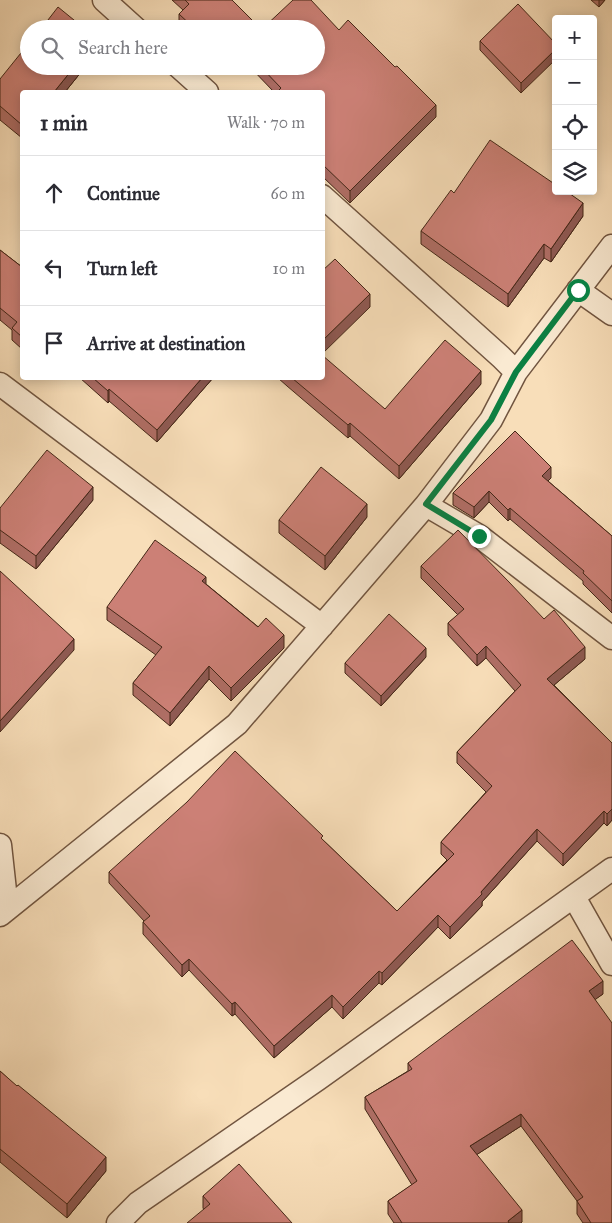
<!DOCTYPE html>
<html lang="en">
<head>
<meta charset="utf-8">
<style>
  :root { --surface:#fff; --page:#f7f7f7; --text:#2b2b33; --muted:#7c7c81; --line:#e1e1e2 }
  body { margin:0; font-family:"IM FELL Great Primer",serif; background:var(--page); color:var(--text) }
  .controls { position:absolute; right:15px; top:15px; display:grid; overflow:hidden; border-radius:5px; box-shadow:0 2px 12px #0003 }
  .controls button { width:45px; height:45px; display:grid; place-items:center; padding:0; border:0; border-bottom:1px solid var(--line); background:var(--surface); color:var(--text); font:25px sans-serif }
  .stop { position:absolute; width:15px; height:15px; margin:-11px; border:4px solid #0b8043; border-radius:50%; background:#fff }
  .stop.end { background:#0b8043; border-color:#fff; box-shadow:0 1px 5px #0008 }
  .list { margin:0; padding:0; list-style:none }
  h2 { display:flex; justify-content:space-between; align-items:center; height:65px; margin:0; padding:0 20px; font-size:21px }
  h2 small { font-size:16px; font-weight:400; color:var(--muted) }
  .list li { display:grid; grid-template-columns:32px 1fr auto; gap:15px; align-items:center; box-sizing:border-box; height:75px; padding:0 20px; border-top:1px solid var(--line) }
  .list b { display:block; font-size:19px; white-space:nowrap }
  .list em { font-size:16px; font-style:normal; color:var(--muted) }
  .icon { flex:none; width:28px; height:28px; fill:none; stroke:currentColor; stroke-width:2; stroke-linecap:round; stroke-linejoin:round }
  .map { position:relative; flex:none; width:612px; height:1223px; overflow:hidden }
  .search { position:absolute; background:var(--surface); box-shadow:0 2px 12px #0003; left:20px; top:20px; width:305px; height:55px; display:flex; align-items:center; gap:12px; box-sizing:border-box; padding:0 18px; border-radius:28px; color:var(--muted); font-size:19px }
  .panel { position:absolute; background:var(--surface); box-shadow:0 2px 12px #0003; left:20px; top:90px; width:305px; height:290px; border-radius:5px }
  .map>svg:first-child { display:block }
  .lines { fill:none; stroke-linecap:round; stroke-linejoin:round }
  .street-casing { stroke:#715540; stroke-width:25 }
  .street { stroke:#faead2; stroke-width:22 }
  .wall { fill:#af6e65; stroke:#442717 }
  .shaded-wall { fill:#8f5a53; stroke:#442717 }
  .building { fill:#cc8076; stroke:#442717 }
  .route { stroke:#0b8043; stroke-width:6 }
</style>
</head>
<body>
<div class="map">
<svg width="612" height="1223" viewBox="0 0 612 1223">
  <rect width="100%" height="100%" fill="#f8deb9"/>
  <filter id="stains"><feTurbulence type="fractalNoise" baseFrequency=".004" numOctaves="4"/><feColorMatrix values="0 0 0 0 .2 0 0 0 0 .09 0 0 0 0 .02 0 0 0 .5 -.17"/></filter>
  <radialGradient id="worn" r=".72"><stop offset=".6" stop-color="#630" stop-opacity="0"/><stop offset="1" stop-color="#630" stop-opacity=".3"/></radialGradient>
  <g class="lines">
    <g class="street-casing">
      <path id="street" d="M104 0 136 29
        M178 66 207 92
        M578 290 612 314
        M516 372 612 246
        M0 384 322 626
        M426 505 479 536 612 638
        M0 845 7 909
        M574 897 612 964
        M0 915 237 724 426 505 491 420 516 372 501 357 322 196
        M118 1223 138 1203 318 1079 612 869"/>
    </g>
    <use href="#street" class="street"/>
  </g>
  <path class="wall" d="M172 0H232L261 29H182L179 26V14L183 10Z
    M591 0H605L599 7Z
    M339 30 436 117 350 203 322 176V92H274L249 66H316Z
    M480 41 556 44 521 93 480 50Z
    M86 66 65 92H22V138L0 120V79Z
    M454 193 583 216 551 262 544 258 508 307 421 244V231Z
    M0 250 22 267V349L12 340V330L0 320Z
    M80 378H213L157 442 109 401 108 403Z
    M278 378H322L385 409 481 384 399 479 350 436 348 438 287 386Z
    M551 478 548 481 612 536V613L583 584V581L510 519 508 521 489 502 474 518 453 505V493Z
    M93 500 36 569 0 543V508Z
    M367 517 325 570 279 533V520Z
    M421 566 544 619 585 659 554 685 612 743V820L607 826 604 823 563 866 537 841 482 902V906L450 939 438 927 382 985 379 983 343 1019 332 1007 274 1058 235 1014 232 1016 189 970 182 977 143 934V922L144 921 109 883V872L323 840 397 911 447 860 441 854V842L486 792 457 763V752L515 691 486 658 477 666 448 635V623L458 615 421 578Z
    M206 584 284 648 231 701 209 679 170 726 133 695V683L156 655 107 620V607Z
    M426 657 381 706 345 673V663Z
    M603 994 595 999 612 1223H583L577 1214V1201L521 1126 476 1155 522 1222 521 1223H394L388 1214V1201L412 1185 365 1109V1097L408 1071V1063Z
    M0 1071 106 1171 67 1218 0 1162Z
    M203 1196 292 1223 204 1210 203 1208Z"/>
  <path class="shaded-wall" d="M599 0H605L599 7Z
    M556 49V59L521 93V83Z
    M75 66H86L65 92H54Z
    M436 105V117L350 203V191Z
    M583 203V216L551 262V249Z
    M544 244V258L508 307V294Z
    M370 294V307L322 354V341Z
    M481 371V384L399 479V466Z
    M202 378H213L157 442V430Z
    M109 389V401L108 403V391Z
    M350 423V436L348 438V425Z
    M551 467V478L542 487V476Z
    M93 487V500L36 569V556Z
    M489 491V502L474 518V507Z
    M367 504V517L325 570V556Z
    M510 508V519L508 521V510Z
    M206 577V589L202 581Z
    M284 635V648L231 701V688Z
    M74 639V650L0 732V721Z
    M486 646V658L477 666V655Z
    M585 647V659L547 691V679Z
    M426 648V657L381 706V696Z
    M209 666V679L170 726V713Z
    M612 809V820L607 826V814Z
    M604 811V823L563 866V854Z
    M537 829V841L482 902V906L450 939V927Z
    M438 915V927L382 985V973Z
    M189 959V970L182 977V965Z
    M379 971V983L343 1019V1007Z
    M603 981V994L589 1004V991Z
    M332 995V1007L274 1058V1046Z
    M235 1002V1014L232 1016V1004Z
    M521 1114V1126L470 1159V1146Z
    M106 1157V1171L67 1218V1204Z
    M522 1210V1222L521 1223H508V1221Z"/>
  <path class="building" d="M185 0H232L261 29H195L179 14 189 4Z
    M293 0H311L339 30 348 20 395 67 397 66 436 105 350 191 322 164V92H277L281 88 260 66H316V29H262Z
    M518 4 556 44V49L521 83 480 41Z
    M58 7 85 29H41Z
    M29 43V66H75L54 92H22V125L0 106V79Z
    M490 140 556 185V191H566L583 203 551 249 544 244 508 294 421 231 451 190 454 193Z
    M0 250 22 267V337L12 328 17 322 0 308Z
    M335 259 370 294 322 341V271Z
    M445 340 481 371 399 466 350 423 348 425 292 378H322V355L385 409Z
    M93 378H202L157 430 109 389 108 391Z
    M515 431 551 467 542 476 612 536V601L583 573 584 571 510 508 508 510 489 491 474 507 453 493Z
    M47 450 93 487 36 556 0 530V508Z
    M321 467 367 504 325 556 279 520Z
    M458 530 509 582 544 619 554 610 585 647 547 679 612 743V809L607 814 604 811 563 854 537 829 481 892 482 894 450 927 438 915 382 973 379 971 343 1007 332 995 274 1046 235 1002 232 1004 189 959 182 965 143 922 150 916 109 872 187 802 235 751 323 836 321 838 397 911 454 854 441 842 492 786 457 752 521 685 486 646 477 655 448 623 464 609 421 566Z
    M155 540 206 577 202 581 258 627 266 618 284 635 231 688 209 666 170 713 133 683 162 647 107 607Z
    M0 571 74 639 0 721Z
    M389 614 426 648 381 696 345 663Z
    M572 940 603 981 589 991 612 1023V1223H591L577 1201 583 1197 521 1114 470 1146 522 1210 508 1221 509 1223H402L388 1201 417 1181 365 1097 412 1069 408 1063Z
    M0 1071 17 1086 18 1085 106 1157 67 1204 0 1149Z
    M239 1164 292 1223H187L210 1204 203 1196Z"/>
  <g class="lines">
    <path class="route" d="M479 536 426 504 491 420 516 372 578 290"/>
  </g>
  <rect width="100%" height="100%" filter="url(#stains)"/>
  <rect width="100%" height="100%" fill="url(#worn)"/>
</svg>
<div class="controls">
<button>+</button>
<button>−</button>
<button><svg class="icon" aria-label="locate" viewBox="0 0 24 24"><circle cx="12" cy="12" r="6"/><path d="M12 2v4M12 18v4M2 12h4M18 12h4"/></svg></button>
<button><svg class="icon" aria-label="layers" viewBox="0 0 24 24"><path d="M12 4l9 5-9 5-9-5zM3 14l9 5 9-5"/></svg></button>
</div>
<div class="stop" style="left:578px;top:290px"></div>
<div class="stop end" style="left:479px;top:536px"></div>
<div class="search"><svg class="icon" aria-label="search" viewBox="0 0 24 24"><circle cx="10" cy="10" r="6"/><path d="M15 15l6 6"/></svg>Search here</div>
<section class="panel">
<h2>1 min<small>Walk · 70 m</small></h2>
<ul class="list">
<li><svg class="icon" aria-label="ahead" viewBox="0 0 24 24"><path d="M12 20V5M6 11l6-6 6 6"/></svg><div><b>Continue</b></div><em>60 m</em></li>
<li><svg class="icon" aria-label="left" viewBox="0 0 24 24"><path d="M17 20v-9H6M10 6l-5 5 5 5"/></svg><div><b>Turn left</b></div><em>10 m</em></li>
<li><svg class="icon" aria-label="arrive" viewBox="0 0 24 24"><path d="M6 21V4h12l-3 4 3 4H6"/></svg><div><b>Arrive at destination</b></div></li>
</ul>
</section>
</div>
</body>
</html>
